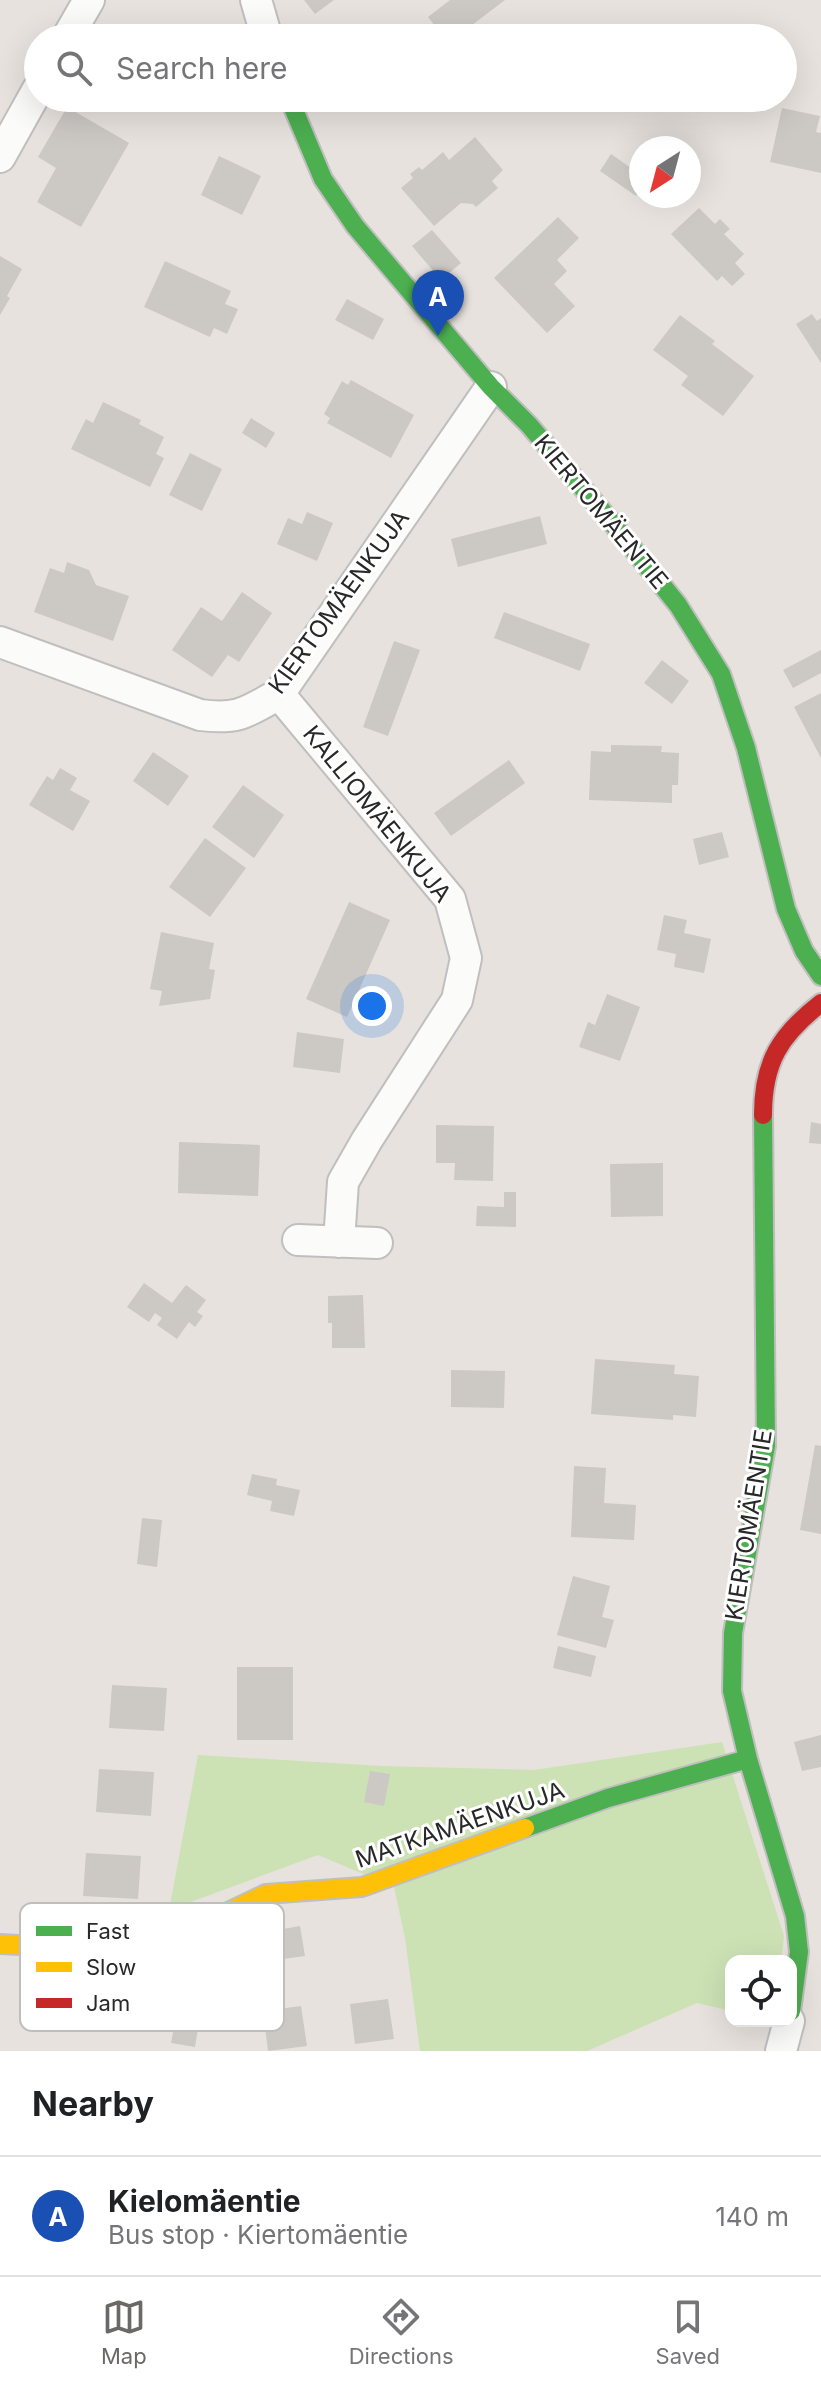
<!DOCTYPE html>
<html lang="en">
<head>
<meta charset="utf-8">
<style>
  :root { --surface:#fff; --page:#f6f6f6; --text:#202124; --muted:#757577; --line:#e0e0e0; --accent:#6b6967 }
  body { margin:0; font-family:Inter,sans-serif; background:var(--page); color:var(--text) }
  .controls { position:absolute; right:24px; bottom:24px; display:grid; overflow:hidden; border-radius:16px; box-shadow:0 8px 32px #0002 }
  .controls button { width:72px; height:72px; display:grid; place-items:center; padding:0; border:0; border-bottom:2px solid var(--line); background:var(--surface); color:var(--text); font:40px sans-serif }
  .compass { position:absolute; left:629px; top:136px; width:72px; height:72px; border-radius:50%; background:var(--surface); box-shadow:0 8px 32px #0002; rotate:216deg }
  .you { position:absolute; left:372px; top:1006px; width:28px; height:28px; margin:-20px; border:6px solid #fff; border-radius:50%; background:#1a73e8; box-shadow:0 0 0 12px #1a73e833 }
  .badge { display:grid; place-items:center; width:52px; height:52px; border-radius:50%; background:var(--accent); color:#fff; font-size:26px; font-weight:700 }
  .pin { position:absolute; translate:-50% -66px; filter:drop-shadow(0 2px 4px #0008) }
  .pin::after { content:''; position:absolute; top:42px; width:28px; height:24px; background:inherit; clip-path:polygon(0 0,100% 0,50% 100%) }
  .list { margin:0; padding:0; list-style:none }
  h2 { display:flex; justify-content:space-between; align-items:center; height:104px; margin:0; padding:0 32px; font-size:34px }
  h2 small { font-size:26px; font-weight:400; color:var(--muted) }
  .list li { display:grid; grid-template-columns:52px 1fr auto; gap:24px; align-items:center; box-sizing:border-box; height:120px; padding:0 32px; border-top:2px solid var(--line) }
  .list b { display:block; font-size:30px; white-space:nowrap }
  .list p { margin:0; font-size:26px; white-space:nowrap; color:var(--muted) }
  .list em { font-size:26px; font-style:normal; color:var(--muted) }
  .icon { flex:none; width:44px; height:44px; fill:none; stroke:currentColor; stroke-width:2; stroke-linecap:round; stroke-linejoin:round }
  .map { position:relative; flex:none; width:821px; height:2051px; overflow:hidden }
  .search { position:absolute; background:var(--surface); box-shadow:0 8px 32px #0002; left:24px; right:24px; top:24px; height:88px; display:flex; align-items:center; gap:20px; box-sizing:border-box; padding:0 28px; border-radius:44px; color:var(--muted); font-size:30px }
  .sheet { height:224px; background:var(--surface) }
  nav { display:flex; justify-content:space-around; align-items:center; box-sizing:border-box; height:112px; border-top:2px solid var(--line); background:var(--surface); font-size:22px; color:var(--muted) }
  nav a { display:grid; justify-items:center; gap:4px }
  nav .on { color:var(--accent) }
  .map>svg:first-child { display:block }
  .green { fill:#cce2b5 }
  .building { fill:#ccc8c4 }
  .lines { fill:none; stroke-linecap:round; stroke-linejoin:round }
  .street-casing { stroke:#c0bebf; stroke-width:34 }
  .fast-casing { stroke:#c0bebf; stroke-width:22 }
  .slow-casing { stroke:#c0bebf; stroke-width:22 }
  .jam-casing { stroke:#c0bebf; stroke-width:22 }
  .street { stroke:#fbfbfa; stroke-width:30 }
  .fast { stroke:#4caf50; stroke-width:18 }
  .slow { stroke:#ffc107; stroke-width:18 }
  .jam { stroke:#c62828; stroke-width:18 }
  .labels { text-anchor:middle; stroke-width:6; stroke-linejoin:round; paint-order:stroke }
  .street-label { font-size:24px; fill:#282828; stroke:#fff }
  .key { fill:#fff; stroke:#bebebe; stroke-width:2 }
  .key-label { font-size:22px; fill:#282828 }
</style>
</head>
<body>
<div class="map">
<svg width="821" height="2051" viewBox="0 0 821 2051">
  <rect width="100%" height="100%" fill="#e7e2dd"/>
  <path class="green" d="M722 1742 784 1936 781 1961H731V2011L697 2003 587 2051H420L405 1938 394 1887 318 1855 169 1910 198 1755 382 1766 534 1770Z"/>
  <path class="building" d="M304 0H334L315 14Z
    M450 0H505L455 38H444L428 17Z
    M112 24 123 31 126 24 141 32 138 38H104Z
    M67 107 129 143 81 227 37 202 56 168 38 157Z
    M782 108 820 116 816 132 821 133V173L770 162Z
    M475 137 503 170 492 181 498 188 476 207 473 204 461 203 434 226 401 188 413 178 410 174 419 167 422 170 443 152 449 160Z
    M611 154 641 175V189L636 196 600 171Z
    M219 156 261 176 242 215 201 195Z
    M699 208 715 224 720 219 730 229 724 234 744 254 735 263 745 274 732 286 722 276 717 281 671 234Z
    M558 217 579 238 557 260 567 271 554 284 575 306 547 333 494 278Z
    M432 230 461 263 441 280 412 246Z
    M0 256 22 269 7 296 10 298 0 315Z
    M165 261 231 291 225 304 238 309 227 334 214 328 210 337 144 307Z
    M347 299 384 319 373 340 335 320Z
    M812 314 817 321 821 318V363L796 324Z
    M680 315 715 341 712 344 754 376 723 416 681 385 688 376 653 350Z
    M351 380 414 415 391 458 327 423 330 418 324 414 342 381 348 385Z
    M103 402 141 420 139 424 164 437 156 454 164 458 150 487 71 449 86 419 93 423Z
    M251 418 275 433 266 448 242 433Z
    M190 453 222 469 202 511 169 495Z
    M307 512 333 523 317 561 277 544 288 518 302 524Z
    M540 516 547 544 458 567 451 539Z
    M67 562 89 570 96 585 129 596 113 641 34 612 50 568 64 573Z
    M242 592 272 613 239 662 228 655 212 677 172 650 201 607 222 621Z
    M504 612 590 644 580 671 494 638Z
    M394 641 420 650 388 736 363 727Z
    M821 650V673L793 688 783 670Z
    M662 660 689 681 672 704 644 683Z
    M821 693V758L794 707Z
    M611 745 662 746 661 752 679 753 678 785H672V803L589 800 591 751 611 752Z
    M153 752 189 776 168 806 133 781Z
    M509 760 525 783 451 836 434 813Z
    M60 768 77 778 70 790 90 801 73 831 29 805 47 776 53 780Z
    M243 785 284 815 254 858 212 827Z
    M722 832 729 857 699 865 693 839Z
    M205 838 246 868 210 917 169 887Z
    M349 902 390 920 347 1017 306 999Z
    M664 915 687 920 684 933 711 939 704 973 674 967 676 954 657 950Z
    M161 932 214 943 209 969 215 970 210 999 159 1006 162 991 150 989Z
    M607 994 640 1007 620 1061 579 1047 588 1022 595 1025Z
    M297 1032 344 1039 340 1073 293 1067Z
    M811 1122 821 1124V1144L809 1143Z
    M436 1125 494 1126 493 1181 454 1180 455 1163H436Z
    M179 1142 260 1145 258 1196 178 1193Z
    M663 1163V1216L611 1217 610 1164Z
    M504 1192H516V1227L476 1226 477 1206 504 1207Z
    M144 1283 172 1303 186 1285 206 1300 197 1312 203 1316 195 1327 189 1322 177 1339 157 1325 162 1318 155 1313 149 1322 127 1307Z
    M363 1295 365 1348H332V1323H328V1296Z
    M595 1359 675 1365 674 1374 699 1376 696 1417 673 1415V1420L591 1414Z
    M451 1370 505 1371 504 1408 451 1407Z
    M815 1445 821 1446V1534L800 1530Z
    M574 1466 606 1468 604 1503 636 1505 634 1540 571 1537Z
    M252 1474 277 1479 276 1485 300 1490 294 1516 270 1511 272 1501 247 1495Z
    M142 1518 162 1520 157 1567 137 1564Z
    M573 1576 610 1586 602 1617 614 1620 606 1648 557 1635Z
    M558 1646 596 1656 591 1677 553 1668Z
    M237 1667H293V1740H237Z
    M112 1685 167 1688 164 1731 109 1728Z
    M821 1735V1767L802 1771 794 1742Z
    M99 1769 154 1772 151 1816 96 1812Z
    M370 1771 390 1774 384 1806 364 1802Z
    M86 1853 141 1856 138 1899 83 1896Z
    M300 1926 305 1956 276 1960 272 1931Z
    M388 1999 394 2039 355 2044 350 2004Z
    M179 2002 202 2005 195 2047 171 2043Z
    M301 2006 307 2046 268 2051 263 2011Z"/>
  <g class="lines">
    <g class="street-casing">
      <path id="street" d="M256 0 267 38
        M67 38 89 0
        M0 157 38 89
        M0 642 200 715C239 720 247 712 279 694L491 387
        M279 694 450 899 466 958 457 1000 367 1140 343 1182 339 1242
        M298 1240 377 1243
        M781 2051 789 2021"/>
    </g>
    <g class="fast-casing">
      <path id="fast" d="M289 98 323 179 355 226 491 387 529 425 609 519 678 605 721 674 746 748 786 909 804 951 821 976
        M763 1115 766 1446 733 1633 732 1691 748 1759 795 1916 799 1952 791 2011
        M525 1828 608 1798 748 1759"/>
    </g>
    <g class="slow-casing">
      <path id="slow" d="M0 1944 114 1950 170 1940 266 1894 362 1887 525 1828"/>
    </g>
    <g class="jam-casing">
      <path id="jam" d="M763 1115C763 1062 780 1035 821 1003"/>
    </g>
    <use href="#street" class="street"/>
    <use href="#fast" class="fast"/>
    <use href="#slow" class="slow"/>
    <use href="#jam" class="jam"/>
  </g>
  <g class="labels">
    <g class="street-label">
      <text transform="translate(601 512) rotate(50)" y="8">KIERTOMÄENTIE</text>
      <text transform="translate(339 602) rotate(-54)" y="8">KIERTOMÄENKUJA</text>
      <text transform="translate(377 814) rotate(51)" y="8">KALLIOMÄENKUJA</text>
      <text transform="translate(749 1525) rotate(-81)" y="8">KIERTOMÄENTIE</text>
      <text transform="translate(460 1825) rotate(-19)" y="8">MATKAMÄENKUJA</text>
    </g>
  </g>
  <rect x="20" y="1903" width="264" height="128" rx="12" class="key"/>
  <rect x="36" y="1926" width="36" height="10" fill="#4caf50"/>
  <rect x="36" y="1962" width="36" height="10" fill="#ffc107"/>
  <rect x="36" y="1998" width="36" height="10" fill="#c62828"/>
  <g class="key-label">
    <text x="86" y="1939">Fast</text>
    <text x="86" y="1975">Slow</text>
    <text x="86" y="2011">Jam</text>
  </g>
</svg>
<div class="controls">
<button><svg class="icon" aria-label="locate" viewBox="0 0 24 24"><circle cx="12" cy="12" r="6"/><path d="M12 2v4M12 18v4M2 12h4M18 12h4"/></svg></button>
</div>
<svg class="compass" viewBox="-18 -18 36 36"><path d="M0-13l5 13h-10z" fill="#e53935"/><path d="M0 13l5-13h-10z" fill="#757577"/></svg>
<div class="you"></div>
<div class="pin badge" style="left:438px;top:336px;background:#1a4fb4">A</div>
<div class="search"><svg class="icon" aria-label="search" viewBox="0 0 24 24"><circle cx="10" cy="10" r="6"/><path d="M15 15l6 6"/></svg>Search here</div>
</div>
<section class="sheet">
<h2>Nearby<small></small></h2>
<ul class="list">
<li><span class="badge" style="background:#1a4fb4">A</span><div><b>Kielomäentie</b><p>Bus stop · Kiertomäentie</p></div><em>140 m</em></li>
</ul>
</section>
<nav>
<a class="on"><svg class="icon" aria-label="map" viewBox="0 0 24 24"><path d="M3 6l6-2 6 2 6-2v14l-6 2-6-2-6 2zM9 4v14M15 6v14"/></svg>Map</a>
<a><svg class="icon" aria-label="directions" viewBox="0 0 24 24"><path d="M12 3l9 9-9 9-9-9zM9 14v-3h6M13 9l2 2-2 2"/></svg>Directions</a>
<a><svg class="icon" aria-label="saved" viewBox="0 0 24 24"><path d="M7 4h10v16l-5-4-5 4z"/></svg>Saved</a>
</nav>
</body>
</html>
